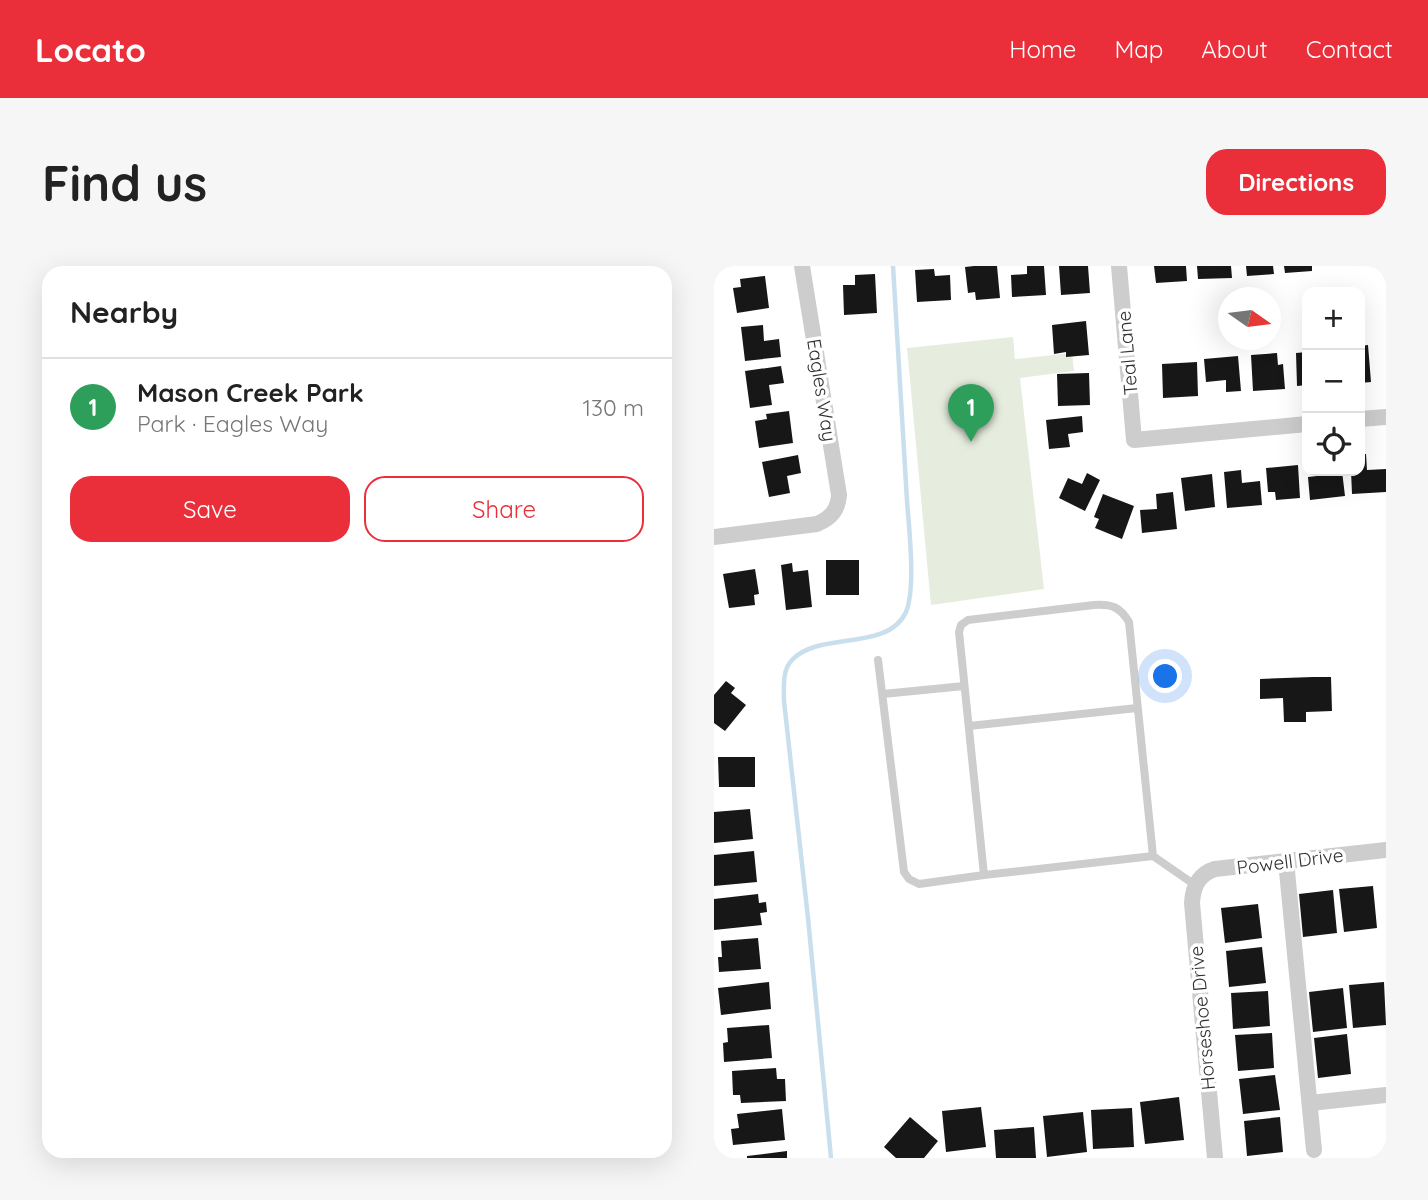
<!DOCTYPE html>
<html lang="en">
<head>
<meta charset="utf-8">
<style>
  :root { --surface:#fff; --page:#f6f6f6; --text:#222; --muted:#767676; --line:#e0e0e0; --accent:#ea2f3b }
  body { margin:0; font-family:Quicksand,sans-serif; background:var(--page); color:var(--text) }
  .controls { position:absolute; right:21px; top:21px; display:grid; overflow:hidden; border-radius:14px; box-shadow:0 7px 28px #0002 }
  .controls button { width:63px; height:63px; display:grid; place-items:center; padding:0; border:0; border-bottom:2px solid var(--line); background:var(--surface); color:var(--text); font:35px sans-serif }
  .compass { position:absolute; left:504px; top:21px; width:63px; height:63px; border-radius:50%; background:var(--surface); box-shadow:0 7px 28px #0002; rotate:104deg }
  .you { position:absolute; left:452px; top:411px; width:24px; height:24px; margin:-18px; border:5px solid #fff; border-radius:50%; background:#1a73e8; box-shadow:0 0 0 10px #1a73e833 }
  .badge { display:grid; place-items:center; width:46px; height:46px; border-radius:50%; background:var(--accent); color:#fff; font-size:23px; font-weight:700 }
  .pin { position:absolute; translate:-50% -58px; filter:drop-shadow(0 2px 4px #0008) }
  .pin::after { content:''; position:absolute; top:37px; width:24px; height:21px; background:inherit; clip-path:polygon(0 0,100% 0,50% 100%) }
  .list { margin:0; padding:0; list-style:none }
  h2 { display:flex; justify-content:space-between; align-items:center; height:91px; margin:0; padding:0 28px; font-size:30px }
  h2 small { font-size:23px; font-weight:400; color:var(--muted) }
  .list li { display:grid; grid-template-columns:46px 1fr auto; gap:21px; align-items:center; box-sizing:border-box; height:98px; padding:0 28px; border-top:2px solid var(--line) }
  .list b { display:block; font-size:26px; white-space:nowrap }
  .list p { margin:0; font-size:23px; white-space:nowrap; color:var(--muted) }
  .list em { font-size:23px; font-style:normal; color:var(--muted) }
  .actions { display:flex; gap:14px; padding:21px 28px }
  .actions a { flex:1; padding:16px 0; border:2px solid var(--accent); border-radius:21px; text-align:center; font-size:24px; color:var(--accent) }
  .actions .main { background:var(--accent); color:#fff }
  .icon { flex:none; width:38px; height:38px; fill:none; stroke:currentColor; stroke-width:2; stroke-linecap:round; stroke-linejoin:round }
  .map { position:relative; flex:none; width:672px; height:892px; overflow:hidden; border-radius:21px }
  header { display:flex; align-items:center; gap:42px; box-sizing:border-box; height:98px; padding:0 35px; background:var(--accent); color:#fff }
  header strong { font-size:33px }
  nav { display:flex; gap:38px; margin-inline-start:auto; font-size:24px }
  .intro { display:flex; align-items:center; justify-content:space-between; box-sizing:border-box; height:168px; padding:0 42px }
  h1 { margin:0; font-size:49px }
  .button { padding:18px 32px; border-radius:21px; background:var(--accent); color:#fff; font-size:24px; font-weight:700 }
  main { display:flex; gap:42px; padding:0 42px }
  aside { flex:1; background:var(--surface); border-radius:21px; box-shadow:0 7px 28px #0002 }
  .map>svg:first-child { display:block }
  .green { fill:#e6edde }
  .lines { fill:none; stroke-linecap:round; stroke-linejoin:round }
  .stream { stroke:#cadfed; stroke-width:4.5 }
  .building { fill:#171717 }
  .service { stroke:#cdcdcd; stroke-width:8 }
  .minor { stroke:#cdcdcd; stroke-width:16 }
  .labels { text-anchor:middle; stroke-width:7; stroke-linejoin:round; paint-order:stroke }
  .street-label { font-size:19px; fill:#303030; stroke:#fff }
</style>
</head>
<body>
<header>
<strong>Locato</strong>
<nav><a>Home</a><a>Map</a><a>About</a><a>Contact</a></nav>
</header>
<div class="intro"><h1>Find us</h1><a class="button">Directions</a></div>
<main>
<aside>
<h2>Nearby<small></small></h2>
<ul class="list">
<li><span class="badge" style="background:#2e9e5b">1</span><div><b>Mason Creek Park</b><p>Park · Eagles Way</p></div><em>130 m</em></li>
</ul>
<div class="actions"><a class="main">Save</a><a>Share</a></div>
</aside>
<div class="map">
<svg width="672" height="892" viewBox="0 0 672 892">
  <rect width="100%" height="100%" fill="#fff"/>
  <path class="green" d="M299 71 301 93 358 87 360 105 306 112 330 323 217 339 193 82Z"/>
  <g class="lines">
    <path class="stream" d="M117 892 94 652 70 435C70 421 68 404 78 394 104 365 174 386 192 346 202 322 195 262 193 235 189 156 184 78 179 0"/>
  </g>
  <path class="building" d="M260 0H283L286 32 262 34 261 26 254 27 251 1Z
    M313 0H330L332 29 298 31 297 9 313 8Z
    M345 0H374L376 27 347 29Z
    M440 0H472L473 15 442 17Z
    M483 0H517L518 12 484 13Z
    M532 0H559L560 8 533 10Z
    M570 0H598V5L571 7Z
    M220 3 221 10 236 9 237 34 203 36 201 4Z
    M161 8 163 47 130 49 129 19H141V9Z
    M51 10 55 42 23 47 19 22 27 21 26 13Z
    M372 55 375 89 352 91V86L340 88 338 59Z
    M49 59 50 75 65 73 67 91 31 95 27 61Z
    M654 79 657 116 646 117V80Z
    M593 86V119L583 120 582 87Z
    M563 87 564 99 569 98 571 123 539 125 537 89Z
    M524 90 527 125 512 126V114L492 116 490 93Z
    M483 96 484 130 449 132 448 98Z
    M67 100 70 117 55 119 58 139 36 142 31 105Z
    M375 107 376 139 344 140 343 108Z
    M75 145 79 177 45 182 41 155 53 153 52 148Z
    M368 150 369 166 354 168 356 181 335 183 332 154Z
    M646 188H652L653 204 672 203V226L638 228 637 205H646Z
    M84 189 87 207 73 210 76 227 55 231 48 196Z
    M584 199 586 232 562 234 561 226H554L552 202Z
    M527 204 528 217 546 215 548 239 513 242 510 206Z
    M611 205H628L631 230 596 234 594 211 612 209Z
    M373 207 386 214 371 245 345 232 354 212 368 218Z
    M498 208 501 241 471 245 467 212Z
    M459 226 463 263 428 267 426 244 443 243 442 228Z
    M389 228 420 240 408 273 381 262 385 253 380 251Z
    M112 294H145V329H112Z
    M78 297 79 306 94 304 98 341 72 344 67 299Z
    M41 303 45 328 40 329 41 339 15 342 9 308Z
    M599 411H617L618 445 592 446V456H570L569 432 546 433V413Z
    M12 415 21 422 17 427 32 439 11 465 0 457V429Z
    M4 491H41V521H5Z
    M36 543 39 573 0 577V546Z
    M40 585 43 616 0 620V589Z
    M659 620 663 662 630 666 625 623Z
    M619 624 623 667 589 671 585 628Z
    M44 628 45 637 52 636 53 646 46 647 48 659 0 664V633Z
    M544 638 548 672 511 677 507 642Z
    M44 672 47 703 5 706 4 691H8L7 675Z
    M548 681 552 717 515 721 512 685Z
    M55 716 57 743 7 749 4 722Z
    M670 716 672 759 639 762 635 719Z
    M629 722 633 762 599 766 595 726Z
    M554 725 556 760 519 763 517 727Z
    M55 759 58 792 10 796 9 777 14 776 13 762Z
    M558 767 560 802 524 805 521 769Z
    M633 768 637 808 604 812 600 772Z
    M62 802 63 813H71L72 835 27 837 26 829H19L18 805Z
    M561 809 566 844 529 848 525 813Z
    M465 831 470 874 431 878 426 836Z
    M267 841 272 881 232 886 228 845Z
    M418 842 420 881 379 883 377 844Z
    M68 843 71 874 19 879 17 863 25 862 23 848Z
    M369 846 373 886 333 891 329 850Z
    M196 851 224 875 210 892H182L170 881Z
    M566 851 569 886 533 890 530 855Z
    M320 861 322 892H282L280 864Z
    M73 885V892H33V890Z"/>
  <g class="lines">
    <path class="service" d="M164 394 190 606 195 613 205 618 270 609
      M169 428 250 420
      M255 460 423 442
      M439 590 415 356C406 341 398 338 380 339L254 354 247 359 245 366 270 609 439 590 481 619"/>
    <path class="minor" d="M405 0 420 174 593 158
      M646 153 672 151
      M0 271 103 258C117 252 124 244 125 229L88 0
      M572 595 600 884
      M596 837 672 829
      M501 892 478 637C479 620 485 608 501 603L672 584"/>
  </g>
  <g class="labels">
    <g class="street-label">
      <text transform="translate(413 87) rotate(-95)" y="7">Teal Lane</text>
      <text transform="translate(108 124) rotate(81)" y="7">Eagles Way</text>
      <text transform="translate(576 595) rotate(-7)" y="7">Powell Drive</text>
      <text transform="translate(488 752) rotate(-95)" y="7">Horseshoe Drive</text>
    </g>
  </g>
</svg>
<div class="controls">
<button>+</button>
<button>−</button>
<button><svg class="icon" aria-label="locate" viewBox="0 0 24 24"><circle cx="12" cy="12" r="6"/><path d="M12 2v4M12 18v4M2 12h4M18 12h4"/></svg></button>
</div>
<svg class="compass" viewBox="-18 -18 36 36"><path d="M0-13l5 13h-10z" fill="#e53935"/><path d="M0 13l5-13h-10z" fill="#767676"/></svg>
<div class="you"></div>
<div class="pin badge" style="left:257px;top:176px;background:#2e9e5b">1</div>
</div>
</main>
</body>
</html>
